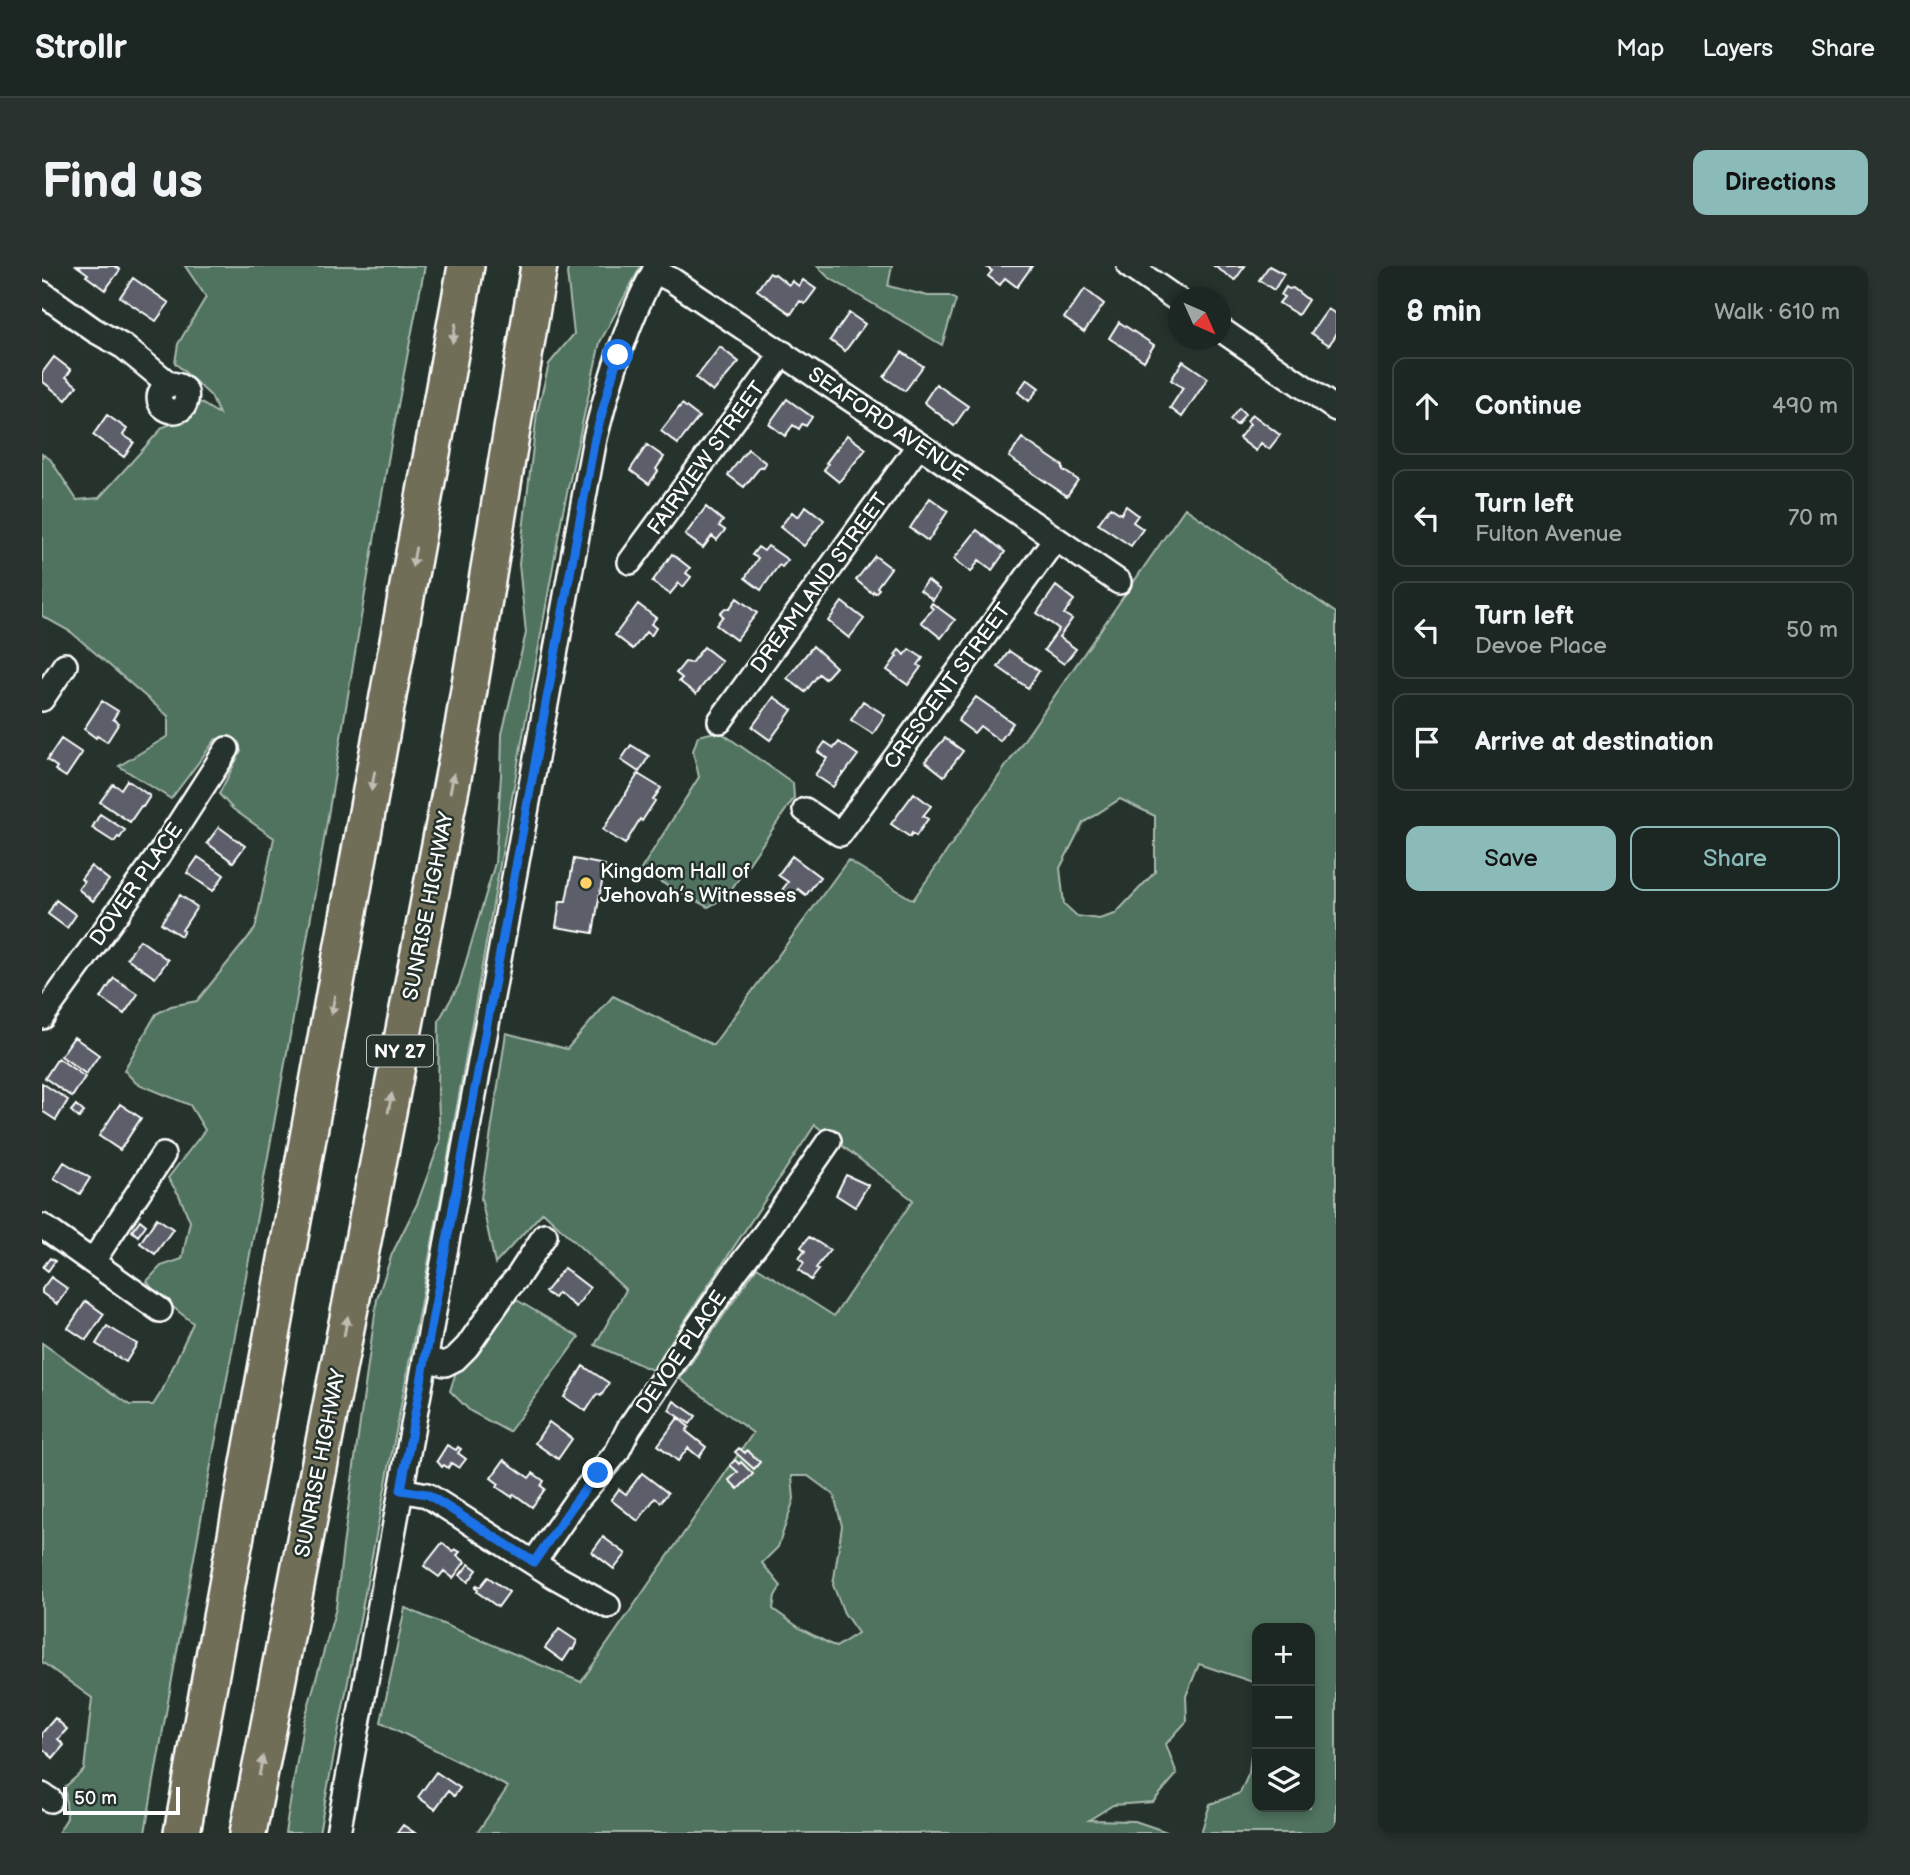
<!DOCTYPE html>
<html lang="en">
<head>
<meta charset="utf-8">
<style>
  :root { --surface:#1c2622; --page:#29322f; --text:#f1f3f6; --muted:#a0a5a5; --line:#3a4340; --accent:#8bbbb9 }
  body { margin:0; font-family:"Balsamiq Sans",sans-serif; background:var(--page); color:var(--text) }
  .controls { position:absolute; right:21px; bottom:21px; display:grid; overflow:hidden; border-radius:14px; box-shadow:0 4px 10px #0003 }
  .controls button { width:63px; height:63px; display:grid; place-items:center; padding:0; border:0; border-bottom:2px solid var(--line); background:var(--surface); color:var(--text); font:35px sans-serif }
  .compass { position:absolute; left:1126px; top:21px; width:63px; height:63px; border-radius:50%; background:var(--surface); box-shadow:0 4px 10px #0003; rotate:135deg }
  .scale { position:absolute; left:21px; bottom:18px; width:117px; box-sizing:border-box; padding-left:7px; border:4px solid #fff; border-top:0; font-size:19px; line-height:24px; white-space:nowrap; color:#fff; -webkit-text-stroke:5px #26332d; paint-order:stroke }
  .stop { position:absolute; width:21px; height:21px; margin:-16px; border:5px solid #1a73e8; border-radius:50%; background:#fff }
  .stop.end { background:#1a73e8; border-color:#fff; box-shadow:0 2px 7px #0008 }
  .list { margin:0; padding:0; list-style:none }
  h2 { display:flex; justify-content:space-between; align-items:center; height:91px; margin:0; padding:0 28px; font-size:30px }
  h2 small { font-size:23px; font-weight:400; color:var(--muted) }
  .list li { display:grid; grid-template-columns:46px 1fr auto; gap:21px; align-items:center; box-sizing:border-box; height:98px; margin:0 14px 14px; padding:0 14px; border:2px solid var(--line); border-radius:14px }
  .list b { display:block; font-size:26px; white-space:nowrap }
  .list p { margin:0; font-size:23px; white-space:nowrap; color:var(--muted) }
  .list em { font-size:23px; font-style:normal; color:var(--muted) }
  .actions { display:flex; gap:14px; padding:21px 28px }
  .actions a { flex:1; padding:16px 0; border:2px solid var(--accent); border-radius:14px; text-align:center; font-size:24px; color:var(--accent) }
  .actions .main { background:var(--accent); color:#111 }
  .icon { flex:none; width:38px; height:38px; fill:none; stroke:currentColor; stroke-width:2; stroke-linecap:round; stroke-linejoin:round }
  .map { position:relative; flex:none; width:1294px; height:1567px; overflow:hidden; border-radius:14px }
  header { display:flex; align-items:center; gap:42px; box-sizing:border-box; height:98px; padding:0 35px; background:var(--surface); border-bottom:2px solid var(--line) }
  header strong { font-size:33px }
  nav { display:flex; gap:38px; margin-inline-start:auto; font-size:24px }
  .intro { display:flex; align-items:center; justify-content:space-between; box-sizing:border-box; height:168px; padding:0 42px }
  h1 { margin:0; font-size:49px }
  .button { padding:18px 32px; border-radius:14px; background:var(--accent); color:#111; font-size:24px; font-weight:700 }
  main { display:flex; gap:42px; padding:0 42px }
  aside { flex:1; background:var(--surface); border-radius:14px; box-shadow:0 4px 10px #0003 }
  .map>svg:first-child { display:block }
  .green { fill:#50735e; stroke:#a8b9ae; stroke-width:2; fill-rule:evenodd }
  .building { fill:#5c5e6b; stroke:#fff; stroke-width:2 }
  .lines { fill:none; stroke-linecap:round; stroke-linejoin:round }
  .minor-casing { stroke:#fff; stroke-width:28 }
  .highway-casing { stroke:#fff; stroke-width:40 }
  .minor { stroke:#26332d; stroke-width:23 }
  .highway { stroke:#716e59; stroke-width:35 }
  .oneway { fill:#bfbeb4 }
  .route { stroke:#1a73e8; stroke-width:9 }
  .poi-dot { fill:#ffd166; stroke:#26332d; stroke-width:2.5 }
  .labels { text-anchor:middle; stroke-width:5; stroke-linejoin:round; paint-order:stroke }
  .shield { fill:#26332d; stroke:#bec2c0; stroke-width:2 }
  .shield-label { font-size:19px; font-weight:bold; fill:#fff }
  .street-label { font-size:21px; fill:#fff; stroke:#26332d }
  .poi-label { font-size:21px; fill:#fff; stroke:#26332d; text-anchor:start }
</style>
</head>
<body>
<header>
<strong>Strollr</strong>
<nav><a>Map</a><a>Layers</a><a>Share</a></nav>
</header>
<div class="intro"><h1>Find us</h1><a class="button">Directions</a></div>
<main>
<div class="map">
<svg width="1294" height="1567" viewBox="0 0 1294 1567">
  <rect width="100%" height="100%" fill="#26332d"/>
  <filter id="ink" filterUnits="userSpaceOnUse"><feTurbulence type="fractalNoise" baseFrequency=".0143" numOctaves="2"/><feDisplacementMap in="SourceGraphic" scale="14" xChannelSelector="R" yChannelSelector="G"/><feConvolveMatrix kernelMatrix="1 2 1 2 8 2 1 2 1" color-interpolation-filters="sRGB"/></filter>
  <g filter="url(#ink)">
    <path class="green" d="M143 0H383C334 240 299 483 256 725 206 1006 151 1286 103 1567H16L25 1552 23 1521 42 1504 50 1432 0 1396V1077L88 1139H111L120 1125 151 1057 112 1026 105 1015 119 1000 140 993 148 955 137 929 126 912 163 864 148 839 94 817 82 804 114 748 129 740 155 735 213 663 232 572 191 543 177 528 199 485 187 474 174 473 129 533 77 500 126 470V450L29 366 0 350V188L8 193 35 234 57 232 121 161 135 156 156 135 177 148 169 130 133 97 136 78 164 31Z
      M527 0H599L558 76 520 250 400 925 277 1567H243L261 1459 294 1342 301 1280 335 1033 350 988 375 938 398 876 396 826 397 754 417 719 453 597 459 510 460 468 484 367 477 298 495 147 507 98 532 68 525 7Z
      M775 0H850L846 20 886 30H907L914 34 900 79 786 11Z
      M1143 242 1294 347V1567H1159L1168 1538 1198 1527 1207 1507 1209 1489 1215 1483V1541H1268V1362H1215V1420L1211 1416 1157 1398 1144 1430 1145 1455 1124 1478 1135 1508 1111 1536 1071 1539 1047 1554 1093 1555 1128 1567H435L466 1521 339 1456 363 1342 539 1416 711 1167 638 1113 715 1001 792 1050 871 934 773 859 610 1104 553 1079 584 1024 501 946 453 998 439 932 464 767 525 783 571 730 671 779 806 594 871 634ZM1078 533 1113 550V606L1073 648 1057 653 1035 650 1022 638 1018 602 1041 557ZM750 1210H766L792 1229 800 1260 791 1319 802 1347 816 1367 794 1381 759 1363 731 1343 733 1330 739 1320 720 1297 736 1281 752 1233Z
      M677 465 751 517 752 532 684 631 666 641 598 605 657 511 651 485 656 470Z
      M473 1033 537 1071 467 1166 428 1145 408 1125 414 1106 437 1087Z"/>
    <path class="building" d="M35 0H73L78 4 63 24 44 10 46 8Z
      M943 0H990L975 21 963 12 958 19 946 10 950 5Z
      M1172 0H1203L1193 14Z
      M1227 0 1242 8 1232 24 1217 14Z
      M727 7 731 9 733 8 747 19 750 15 757 20 761 14 774 23 763 38 758 35 749 48 715 24Z
      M91 12 127 37 114 55 78 31Z
      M1244 21 1247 23 1251 22 1266 34 1256 49 1237 37 1242 31 1239 29Z
      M1043 23 1062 38 1042 66 1022 52Z
      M1286 43 1294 48V69L1287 79 1269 67Z
      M807 47 823 58 803 85 788 74Z
      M1077 56 1112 79 1102 95 1067 72Z
      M678 81 697 96 671 126 654 112Z
      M860 86 881 100 863 125 842 111Z
      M12 91 29 104 24 111 35 120 24 134 0 115V107Z
      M1141 95 1166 112 1140 151 1128 142 1141 122 1129 114Z
      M985 113 997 122 987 135 976 126Z
      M894 118 926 140 912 160 882 136Z
      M745 133 770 151 764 160 760 158 757 163 751 159 743 170 727 158Z
      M640 138 657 151 636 178 619 165Z
      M1197 142 1203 148 1195 159 1188 154Z
      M1210 148 1238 169 1227 183 1219 177 1214 185 1197 172 1208 158 1205 155Z
      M65 149 85 163 81 169 92 176 82 191 51 169Z
      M805 169 824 183 797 216 782 204 786 198 784 197Z
      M980 172 1021 200V204L1036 214 1025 230 967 191Z
      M605 179 622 191 614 203 616 205 607 218 588 204Z
      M706 183 724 197 721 202 719 200 702 221 686 209Z
      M888 232 906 245 886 275 868 262Z
      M764 240 782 254 762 280 738 261 750 246 756 251Z
      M1084 240 1096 249 1091 256 1101 263 1089 280 1056 258 1068 241 1079 248Z
      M664 241 681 255 677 260 683 264 675 274 670 270 661 282 643 269Z
      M935 264 963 286 950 304 937 294 929 306 912 293Z
      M726 280 746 294 740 301 737 299 719 324 703 312 716 292 710 289 716 281 722 285Z
      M630 288 648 302 644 307 649 311 641 321 637 317 628 328 610 316Z
      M833 290 849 302 835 321 837 323 833 327 831 325 830 327 814 314Z
      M885 314 898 324 891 334 878 324Z
      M1014 320 1032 334 1022 348 1030 353 1017 371 1034 383 1022 398 1002 384 1017 363 995 347Z
      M695 332 715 347 694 374 674 359 681 350 678 347 683 342 687 343Z
      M800 336 822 353 807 372 786 355Z
      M890 337 913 354 899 372 879 356 891 343 888 340Z
      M596 338 614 352 609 358 614 362 609 370 604 366 591 383 573 369Z
      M771 380 794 401 783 413 777 408 763 426 745 412Z
      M662 381 680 395 654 428 637 415 640 412 634 407 643 396 649 397Z
      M867 383 881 392 876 399 879 401 866 419 845 404 855 390 853 389 857 384 863 389Z
      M967 385 997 405 986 422 956 401Z
      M732 431 750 444 728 474 710 461Z
      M934 431 971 457 958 475 938 460 932 467 916 455Z
      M60 435 76 445 71 453 77 457 65 476 55 470 54 472 42 463Z
      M821 435 843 449 831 468 809 454Z
      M903 472 921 485 902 510 883 495Z
      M19 473 40 487 24 511 13 504 15 501 5 494Z
      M783 476 792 482 797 476 816 489 802 508 801 507 791 521 773 509 785 492 776 486Z
      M589 479 607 490 597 506 579 494Z
      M596 508 619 522 611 534 613 535 600 555 598 553 583 578 561 564Z
      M85 514 108 530 101 541 99 540 88 556 58 536 71 518 79 523Z
      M872 527 889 540 881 550 886 553 874 570 870 567 868 571 849 558Z
      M58 548 83 564 78 572 76 571 72 576 50 562Z
      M177 561 203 580 191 596 165 577Z
      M750 590 778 611 764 629 756 623 750 631 740 624 746 616 736 609Z
      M156 591 182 609 171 625 145 607Z
      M532 593 563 599 551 667 514 661 518 635H524Z
      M49 600 67 614 51 635 36 623 42 616 39 613Z
      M138 629 155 641 140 664 142 665 139 670 119 657Z
      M14 634 34 649 25 662 6 648Z
      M98 674 126 694 113 712 85 692Z
      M72 712 96 728 82 748 59 732Z
      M32 771 57 789 44 808 19 790Z
      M16 792 43 811 30 831 3 812Z
      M0 817 26 834 14 854 0 845Z
      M78 838 99 852 78 884 57 870Z
      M34 839 42 846 37 852 29 845Z
      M22 896 48 912 38 928 12 912Z
      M804 909 826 919 813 941 794 929Z
      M115 952 131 963 113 988 98 977Z
      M98 954 104 959 96 970 90 965Z
      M767 971 788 984 774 1002 777 1004 769 1014 757 1004 762 997 757 992 763 985 759 981Z
      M8 992 13 995 6 1005 1 1001Z
      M522 1002 548 1022 534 1041 516 1027 512 1032 503 1026Z
      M9 1011 26 1023 15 1038 0 1027V1023Z
      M44 1035 62 1048 44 1074 26 1062Z
      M65 1060 95 1078 84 1096 54 1078Z
      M541 1100 567 1117 559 1130 555 1128 544 1145 522 1131Z
      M632 1135 654 1150 648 1158 627 1144Z
      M636 1152 647 1161 644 1165 664 1181 657 1191 646 1182 636 1195 616 1179Z
      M507 1156 530 1173 516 1193 493 1177Z
      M405 1179 414 1184 416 1181 419 1183 416 1187 424 1193 417 1202 409 1197 406 1202 402 1199 400 1201 395 1195Z
      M697 1182 703 1187 705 1184 718 1196 712 1203 693 1186Z
      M462 1194 487 1212 491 1207 502 1215 499 1220 503 1223 490 1241 472 1228 470 1231 455 1221 457 1218 449 1212Z
      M693 1194 697 1198 699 1196 711 1208 696 1223 687 1214 696 1206 688 1199Z
      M600 1207 626 1227 619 1236 613 1232 596 1255 569 1234 577 1223 584 1228Z
      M561 1271 584 1288 572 1303 550 1286Z
      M400 1277 411 1286 413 1283 418 1286 415 1289 423 1296 411 1312 402 1305 397 1311 382 1300Z
      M427 1298 435 1304 426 1316 418 1309Z
      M446 1311 467 1326 456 1341 435 1326 436 1324 433 1322 435 1319 438 1321Z
      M517 1363 535 1375 531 1384 529 1383 521 1395 503 1382Z
      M13 1452 25 1463 16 1473 22 1479 11 1492 0 1482V1467Z
      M394 1506 418 1522 412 1530 406 1525 393 1543 376 1531Z
      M361 1559 373 1567H355Z"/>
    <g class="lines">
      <g class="minor-casing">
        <path id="minor" d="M1087 0 1136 34
          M612 5 630 14 877 179 1077 316
          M0 27 52 64 82 81 127 118C136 118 147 122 144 134 139 159 99 136 127 118
          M1178 63 1294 143
          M588 296 741 87
          M0 433 23 399
          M678 455 877 179
          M763 544 798 568 1013 273
          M0 751 117 589 185 483
          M0 960 118 1044
          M51 995 121 889
          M383 1093 403 1098 413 1093 425 1081 466 1022 475 1012 503 969
          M359 1224 385 1229 512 1310 566 1340
          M492 1296 534 1235 575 1186 587 1162 694 1005 724 966 787 875
          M0 1529 8 1534
          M296 1567 553 172C568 113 585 53 615 0"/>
      </g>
      <g class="highway-casing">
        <path id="highway" d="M140 1567 424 0
          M206 1567 421 460 497 0"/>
      </g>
      <use href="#minor" class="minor"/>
      <use href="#highway" class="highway"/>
    </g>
    <defs><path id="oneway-solid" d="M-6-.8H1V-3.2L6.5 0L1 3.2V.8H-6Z" transform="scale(1.75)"/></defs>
    <g class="oneway">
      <use href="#oneway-solid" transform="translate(412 67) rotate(100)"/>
      <use href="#oneway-solid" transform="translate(372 291) rotate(100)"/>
      <use href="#oneway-solid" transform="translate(331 515) rotate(100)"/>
      <use href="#oneway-solid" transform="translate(410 517) rotate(-79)"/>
      <use href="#oneway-solid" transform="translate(291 739) rotate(100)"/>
      <use href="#oneway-solid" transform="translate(348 837) rotate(-79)"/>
      <use href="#oneway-solid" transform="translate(304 1060) rotate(-79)"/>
      <use href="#oneway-solid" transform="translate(219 1500) rotate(-79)"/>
    </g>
  </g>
  <g class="lines" filter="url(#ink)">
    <path class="route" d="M556 1207 534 1235 492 1296 385 1228 359 1224 553 172 576 89"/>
  </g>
  <circle class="poi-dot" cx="544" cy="617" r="7"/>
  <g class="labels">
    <rect class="shield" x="325" y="769.5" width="66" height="31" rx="5"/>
    <g class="shield-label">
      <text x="358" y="792">NY 27</text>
    </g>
    <g class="street-label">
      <text transform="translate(846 158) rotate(34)" y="7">SEAFORD AVENUE</text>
      <text transform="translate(664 192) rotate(-54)" y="7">FAIRVIEW STREET</text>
      <text transform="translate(777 317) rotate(-54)" y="7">DREAMLAND STREET</text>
      <text transform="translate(905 420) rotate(-54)" y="7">CRESCENT STREET</text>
      <text transform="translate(94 618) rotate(-55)" y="7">DOVER PLACE</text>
      <text transform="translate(386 640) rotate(-79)" y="7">SUNRISE HIGHWAY</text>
      <text transform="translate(639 1086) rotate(-56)" y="7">DEVOE PLACE</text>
      <text transform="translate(278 1197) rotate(-79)" y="7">SUNRISE HIGHWAY</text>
    </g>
    <g class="poi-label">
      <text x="558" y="612">Kingdom Hall of<tspan x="558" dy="24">Jehovah’s Witnesses</tspan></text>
    </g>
  </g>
</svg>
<div class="controls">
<button>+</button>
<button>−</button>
<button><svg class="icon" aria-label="layers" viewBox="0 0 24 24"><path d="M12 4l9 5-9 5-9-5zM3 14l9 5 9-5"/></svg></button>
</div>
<svg class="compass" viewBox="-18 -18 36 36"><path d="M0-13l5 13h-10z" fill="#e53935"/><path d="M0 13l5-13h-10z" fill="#a0a5a5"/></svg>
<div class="scale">50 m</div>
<div class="stop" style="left:576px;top:89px"></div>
<div class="stop end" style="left:556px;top:1207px"></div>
</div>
<aside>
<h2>8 min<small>Walk · 610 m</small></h2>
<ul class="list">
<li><svg class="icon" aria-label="ahead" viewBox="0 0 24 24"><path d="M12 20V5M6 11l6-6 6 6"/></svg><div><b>Continue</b></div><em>490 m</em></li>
<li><svg class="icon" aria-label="left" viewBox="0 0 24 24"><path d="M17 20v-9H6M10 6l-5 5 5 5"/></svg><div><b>Turn left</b><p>Fulton Avenue</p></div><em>70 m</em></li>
<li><svg class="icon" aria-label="left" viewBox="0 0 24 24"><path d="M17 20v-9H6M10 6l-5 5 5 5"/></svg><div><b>Turn left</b><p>Devoe Place</p></div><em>50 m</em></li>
<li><svg class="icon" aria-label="arrive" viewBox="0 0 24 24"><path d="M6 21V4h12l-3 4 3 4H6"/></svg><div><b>Arrive at destination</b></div></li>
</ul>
<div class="actions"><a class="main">Save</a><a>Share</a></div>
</aside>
</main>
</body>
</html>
